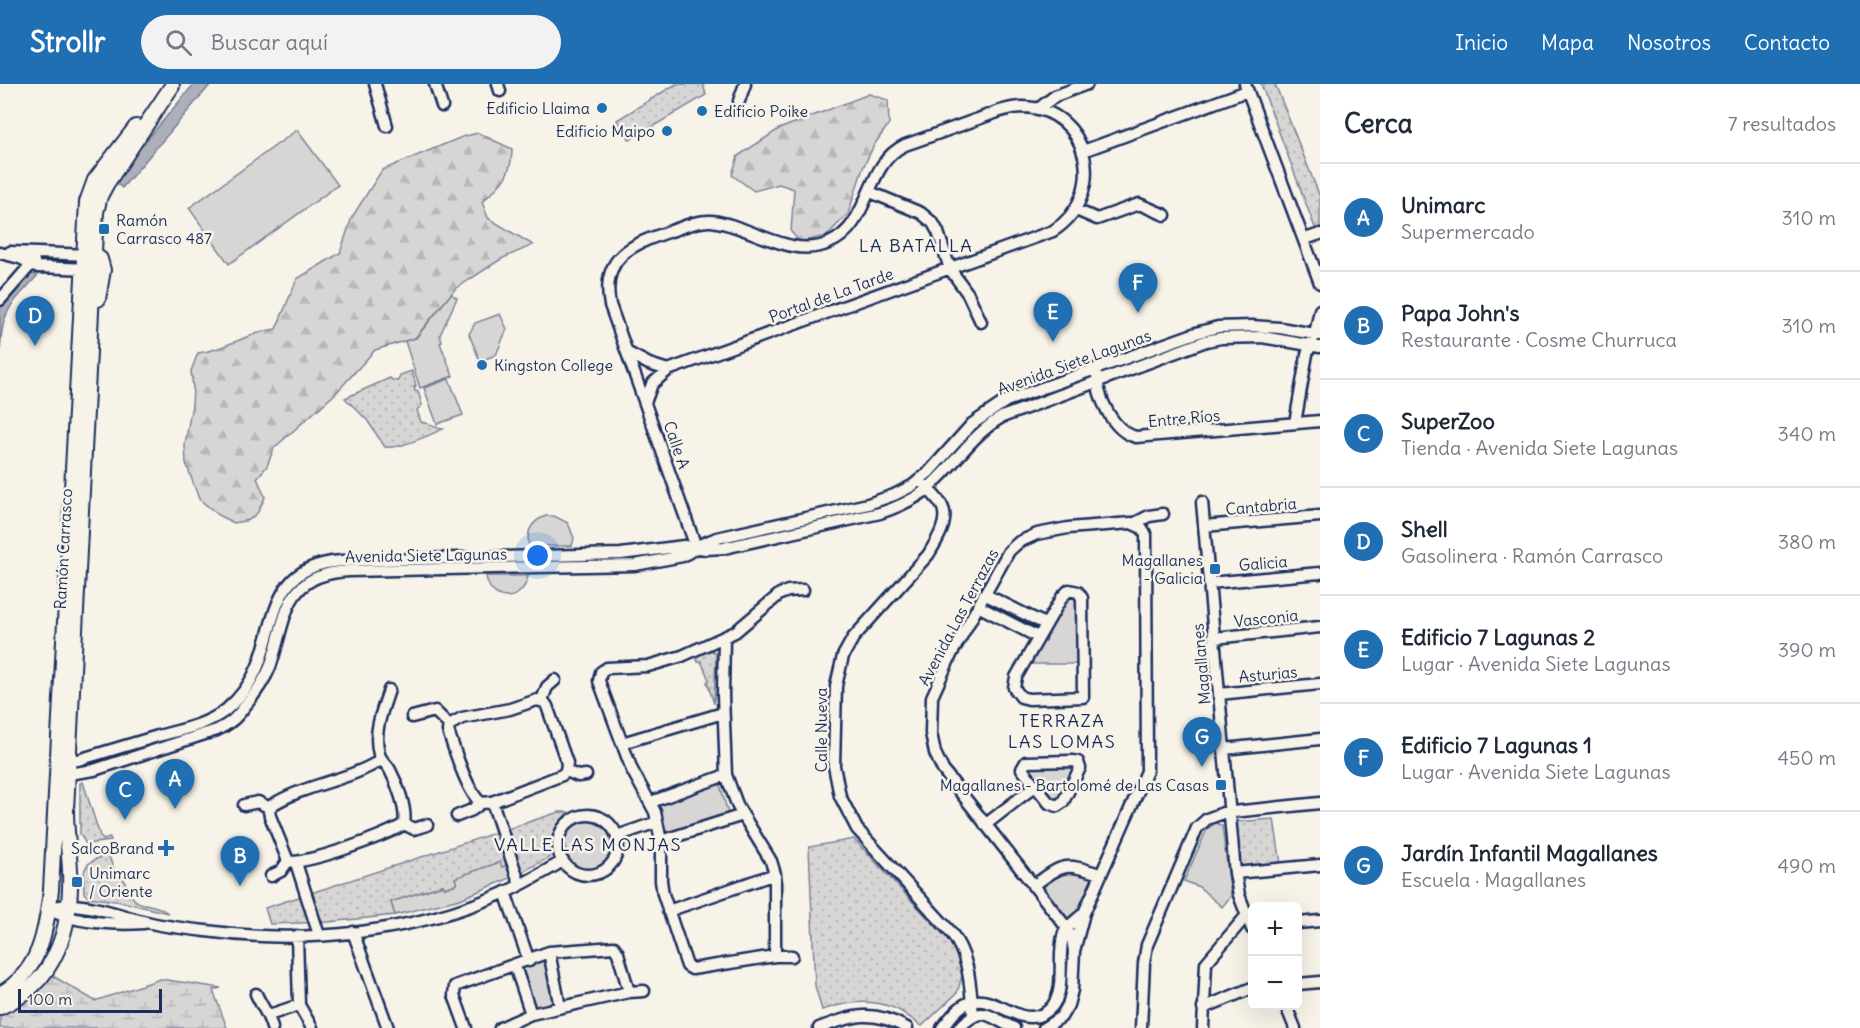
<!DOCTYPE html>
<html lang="es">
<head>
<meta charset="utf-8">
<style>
  :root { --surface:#fff; --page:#f2f2f3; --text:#1f2937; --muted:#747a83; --line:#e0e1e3; --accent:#1f6fb2 }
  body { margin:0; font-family:Delius,sans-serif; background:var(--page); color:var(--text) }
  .controls { position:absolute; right:18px; bottom:18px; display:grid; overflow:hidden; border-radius:9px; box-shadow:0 6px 24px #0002 }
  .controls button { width:54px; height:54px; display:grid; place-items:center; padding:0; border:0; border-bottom:2px solid var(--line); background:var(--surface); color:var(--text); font:30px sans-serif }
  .scale { position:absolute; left:18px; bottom:15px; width:144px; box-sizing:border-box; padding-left:6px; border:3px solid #1b2f5e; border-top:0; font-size:16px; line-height:21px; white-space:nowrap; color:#1b2f5e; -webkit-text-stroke:4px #f7f3e8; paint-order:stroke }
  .you { position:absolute; left:538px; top:472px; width:21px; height:21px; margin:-15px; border:4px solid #fff; border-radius:50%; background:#1a73e8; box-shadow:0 0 0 9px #1a73e833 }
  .badge { display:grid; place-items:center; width:39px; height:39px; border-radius:50%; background:var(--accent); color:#fff; font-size:20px; font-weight:700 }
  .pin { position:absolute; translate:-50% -50px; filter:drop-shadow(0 2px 3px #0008) }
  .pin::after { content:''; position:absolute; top:32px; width:21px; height:18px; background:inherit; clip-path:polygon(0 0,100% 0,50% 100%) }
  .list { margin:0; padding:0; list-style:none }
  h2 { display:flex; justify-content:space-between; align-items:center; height:78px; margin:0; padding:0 24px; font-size:26px }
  h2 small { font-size:20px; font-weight:400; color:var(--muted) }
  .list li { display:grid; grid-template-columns:39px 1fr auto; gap:18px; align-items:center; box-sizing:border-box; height:108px; padding:0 24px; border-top:2px solid var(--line) }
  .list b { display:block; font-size:22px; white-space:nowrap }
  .list p { margin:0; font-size:20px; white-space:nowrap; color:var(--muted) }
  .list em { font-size:20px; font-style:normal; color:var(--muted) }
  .icon { flex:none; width:33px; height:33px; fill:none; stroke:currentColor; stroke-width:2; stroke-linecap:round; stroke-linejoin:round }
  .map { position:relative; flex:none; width:1320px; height:944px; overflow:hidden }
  header { display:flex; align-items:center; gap:36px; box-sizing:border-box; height:84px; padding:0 30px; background:var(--accent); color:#fff }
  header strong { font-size:28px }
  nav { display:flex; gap:33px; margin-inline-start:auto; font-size:21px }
  .search { width:420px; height:54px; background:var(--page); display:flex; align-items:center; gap:15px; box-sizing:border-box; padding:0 21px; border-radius:33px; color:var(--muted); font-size:22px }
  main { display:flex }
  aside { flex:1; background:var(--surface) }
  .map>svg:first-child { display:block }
  .grass { fill:url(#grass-dots); stroke:#798299; stroke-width:1.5 }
  .forest { fill:url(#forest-firs); stroke:#798299; stroke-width:1.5 }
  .wetland { fill:url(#wetland-marsh); stroke:#798299; stroke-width:1.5 }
  .green { fill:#d7d6d4; stroke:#798299; stroke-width:1.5 }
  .water { fill:#acb0b9; stroke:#727c95; stroke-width:1.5 }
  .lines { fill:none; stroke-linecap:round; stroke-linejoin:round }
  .minor-casing { stroke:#1b2f5e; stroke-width:15 }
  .major-casing { stroke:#1b2f5e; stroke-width:18 }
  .minor { stroke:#f7f3e8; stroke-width:10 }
  .major { stroke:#f7f3e8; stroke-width:14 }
  .poi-dot { fill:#1f6fb2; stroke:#f7f3e8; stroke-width:2 }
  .labels { text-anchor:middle; stroke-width:5; stroke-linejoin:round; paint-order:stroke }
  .poi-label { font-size:16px; fill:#1b2f5e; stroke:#f7f3e8; text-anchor:end }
  .street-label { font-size:16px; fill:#1b2f5e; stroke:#f7f3e8 }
  .neighbourhood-label { font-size:18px; letter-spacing:1.5px; fill:#1b2f5e; stroke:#f7f3e8 }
</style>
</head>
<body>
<header>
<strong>Strollr</strong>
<div class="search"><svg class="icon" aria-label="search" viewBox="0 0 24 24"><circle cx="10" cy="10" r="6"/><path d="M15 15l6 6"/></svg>Buscar aquí</div>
<nav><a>Inicio</a><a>Mapa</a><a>Nosotros</a><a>Contacto</a></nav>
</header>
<main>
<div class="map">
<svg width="1320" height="944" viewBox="0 0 1320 944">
  <defs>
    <pattern id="grass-dots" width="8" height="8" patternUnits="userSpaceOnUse" patternTransform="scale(1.5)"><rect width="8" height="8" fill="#d7d6d4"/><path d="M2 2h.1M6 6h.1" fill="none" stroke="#b8b8b8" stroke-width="1.8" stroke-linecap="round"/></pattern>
    <pattern id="forest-firs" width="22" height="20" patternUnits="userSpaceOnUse" patternTransform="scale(1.5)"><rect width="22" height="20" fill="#d7d6d4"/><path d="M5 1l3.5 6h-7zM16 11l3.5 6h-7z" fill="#b8b8b8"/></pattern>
    <pattern id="wetland-marsh" width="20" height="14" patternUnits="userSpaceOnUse" patternTransform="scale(1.5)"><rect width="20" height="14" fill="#d7d6d4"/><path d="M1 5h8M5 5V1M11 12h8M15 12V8" fill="none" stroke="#b8b8b8"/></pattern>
  </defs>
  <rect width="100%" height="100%" fill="#f7f3e8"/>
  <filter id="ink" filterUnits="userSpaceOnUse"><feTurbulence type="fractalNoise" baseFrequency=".0167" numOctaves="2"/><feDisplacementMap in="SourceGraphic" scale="12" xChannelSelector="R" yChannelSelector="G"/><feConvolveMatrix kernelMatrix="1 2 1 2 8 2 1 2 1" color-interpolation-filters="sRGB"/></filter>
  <g filter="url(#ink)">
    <path class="grass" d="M676 0H703L706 11 630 56 617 36Z
      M1261 0H1275L1320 113V157Z
      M412 287 416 302 414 303 415 307H418L422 321 417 326 421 338C429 339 434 344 443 345 430 351 398 366 385 363L367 336 345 314 390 294 392 296 398 297 400 291Z
      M709 565 716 569 714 620 707 598 709 596 701 577 698 578 695 570Z
      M83 698 100 752 103 756 110 754 111 757 86 760 80 750V699Z
      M559 728H568L557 742 550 773 515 792 501 783 455 794 457 800 445 804 443 801 391 818 395 831 328 838 270 840 265 824Z
      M1274 735 1281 780 1239 784 1235 738Z
      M854 755 953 861 963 889 957 909 922 942C913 936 904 928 894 924 870 914 845 918 822 926L815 902 809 763Z
      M108 770 117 794 123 792C136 834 144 811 168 829L122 818 88 813 84 809C83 782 82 780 108 770Z"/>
    <path class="forest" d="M869 10 888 16 889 40 874 61 863 84 848 130 826 152 800 158 791 148 794 105 779 100 754 107 732 91 738 72 779 45Z
      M478 49 512 65C512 92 501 100 482 118L488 134 533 161 501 175 455 205 415 254 375 266 336 309 274 364 267 382 257 394 265 413 258 428 249 436 234 439 220 432 199 415 186 379 185 360 192 321 193 304 191 287 198 269C226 266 248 248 276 245L297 195 340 169 352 133 382 86 462 53Z"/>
    <path class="wetland" d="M46 888 95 917 160 895 221 904 213 906 227 944H0V923Z"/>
    <path class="green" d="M297 46 338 101 229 180 189 124Z
      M451 210 457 214 440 251 442 258 440 259 453 292 420 304 405 257 416 254Z
      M500 230 507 245 496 271 480 277 469 250 475 239Z
      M449 295 463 331 437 340 424 304Z
      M546 432H554L568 439 574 454 572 462H529C526 447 532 437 546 432Z
      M486 492H528C523 520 490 520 486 492Z
      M1071 510 1079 515 1078 580H1032L1065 513Z
      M1025 681H1077L1061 717 1053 719Z
      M716 700 720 701 728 729 720 733 665 749 657 723 659 720Z
      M563 762a25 25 0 1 1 50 0a25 25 0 1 1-50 0Z
      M1216 739 1222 742 1231 812 1222 823 1199 803 1184 797 1207 745Z
      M500 778 502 783 510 780 515 792 460 815 395 831 391 818 443 801 445 804 457 800 455 794Z
      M1059 786 1091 791 1093 794 1075 833 1066 836 1040 804V800Z
      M538 876 545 878 547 880 554 916C550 923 539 926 532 922L521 887V882Z"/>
    <path class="water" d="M194 0H211L122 104 113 96Z
      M26 190 38 191C8 224 1 227 0 273V224L4 216Z"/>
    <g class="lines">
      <g class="minor-casing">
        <path id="minor" d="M375 0 387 42
          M435 0 442 22
          M498 0 500 7
          M1245 0 1320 199
          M739 17 745 0
          M1038 25 1055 12 1087 0
          M1083 67 1247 7
          M870 108 921 129 933 139 938 148 950 185 968 210 981 238
          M1076 126 1097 135 1139 120 1165 131
          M1305 155 1320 150
          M10 168 91 171
          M0 169 20 174 38 183 90 185
          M0 216 34 177
          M628 269 649 280 668 286
          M1097 290C1097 312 1112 347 1136 353L1320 337
          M646 316 652 300 668 286 1053 147C1108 112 1091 25 1023 23 1006 23 990 31 975 36 951 45 928 53 905 61 864 80 872 141 829 159 791 176 748 140 711 137 697 136 684 143 671 147 633 160 600 172 610 221L696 463
          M1295 339 1307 270 1315 250 1320 226
          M924 400C929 407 938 414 942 422 950 437 936 458 928 471L853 554 843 572 836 602 834 682 840 712 857 745 950 847C970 873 970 900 973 931
          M1202 418 1235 789 1239 811 1252 845
          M1135 439 1149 432 1163 430
          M1204 442 1320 432
          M1209 499 1320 489
          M1069 506 1078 508 1082 514 1083 613 1029 615 1021 613 1014 604 1016 593 1062 513Z
          M984 510 1045 540
          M978 522 1038 553
          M724 554 723 611 726 691 738 723 771 777 775 790V872
          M1214 554 1320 543
          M1219 610 1320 600
          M537 616 544 618 547 622 567 679 566 687 562 691 492 718 481 719C467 708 454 664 448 647L449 641 462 634 510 625Z
          M542 616 547 603 555 596
          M412 633 435 627 449 641
          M622 659 723 629
          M1224 665 1320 655
          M69 676H78C105 668 131 660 158 652 180 646 207 641 226 626 240 614 251 599 258 582 277 533 272 482 341 477L621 470 684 462 706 465 724 464 880 429C895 424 909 418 922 409 952 386 969 352 1002 333L1206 257 1221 254 1262 253 1320 263
          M381 676C348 697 306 700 272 721L269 727 270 732 288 777C301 783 391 750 404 740 407 725 397 699 390 686 387 680 381 677 379 670 373 648 382 627 389 606
          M1073 677 1078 678 1080 684 1063 718 1057 722 1049 719 1022 685 1026 678Z
          M566 687 578 692 586 691
          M68 690 94 686 217 646C230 640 237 633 245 622 255 610 264 598 270 583 287 534 282 490 349 487L635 481 683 472 702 460 717 454 868 420 894 411 912 402 929 388 972 340 1006 317 1196 249 1218 243 1252 242 1280 244 1320 251
          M492 718 520 801
          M651 718 726 691
          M244 721 258 718 270 724
          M558 761a30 30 0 1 1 60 0a30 30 0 1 1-60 0Z
          M457 732 472 726 481 719
          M404 740 414 745 427 741
          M985 741 1035 702
          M617 752 657 738
          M661 757 743 731
          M296 779 319 851
          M1235 789 1320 781
          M271 792 281 787 288 777
          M1033 802C1064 779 1064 779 1100 790
          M505 808 529 877
          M49 825C78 813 122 833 151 839 169 843 188 845 206 847 306 861 413 849 506 808 526 799 544 788 563 777
          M49 825C71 839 118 841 144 839
          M668 827 775 790
          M1298 839 1320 837
          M353 848 388 944
          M297 852 299 921 312 944
          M549 868 560 923
          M792 872H775L692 885 687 882 663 810 661 797V757L655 728 632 686 599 597 601 588 607 584 648 582 682 572 735 548 780 510 788 507 803 506
          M515 882 531 930
          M1298 900 1320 898
          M256 910C262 923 269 931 272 944
          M1286 922 1295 944
          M1203 924 1252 904
          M269 931 299 921
          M466 944 454 911 455 902 549 868 614 863 618 869 629 908
          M500 944 531 930 629 908 644 907
          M819 944C854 931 873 925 907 944
          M942 944C949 936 955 926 964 921 992 904 1015 944 1043 930 1071 915 1055 873 1064 849 1068 841 1078 835 1084 829
          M959 944C984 919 988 933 1014 944
          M1044 944 1061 933 1068 921 1072 906 1074 867 1084 829 1147 687 1146 451 1142 444 1131 439 1068 444 1037 450 1019 458 1009 467 952 569 932 613 931 649 935 669 943 686 1067 844 1072 855 1074 867
          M1141 944 1144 879 1147 861 1197 744 1207 735 1223 729 1320 719
          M1203 944 1206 879 1247 831"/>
      </g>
      <g class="major-casing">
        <path id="major" d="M94 171 100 175 103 186 98 215
          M0 910C40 888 46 848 51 806L87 118 95 96 136 43
          M0 923C57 899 72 842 70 786 69 766 66 746 66 726L96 128 100 112 107 99 172 2"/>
      </g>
      <use href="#minor" class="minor"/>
      <use href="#major" class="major"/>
    </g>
  </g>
  <g class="poi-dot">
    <circle cx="602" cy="24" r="6"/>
    <circle cx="702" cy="27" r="6"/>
    <circle cx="667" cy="47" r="6"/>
    <rect x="98" y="139" width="12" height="12" rx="3"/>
    <circle cx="482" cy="281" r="6"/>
    <rect x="1209" y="479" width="12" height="12" rx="3"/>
    <rect x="1215" y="695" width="12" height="12" rx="3"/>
    <path d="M163 755h6v6h6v6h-6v6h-6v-6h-6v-6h6z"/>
    <rect x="71" y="792" width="12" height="12" rx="3"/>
  </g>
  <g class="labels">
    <g class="poi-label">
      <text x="590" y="30">Edificio Llaima</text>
      <text x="714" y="33" text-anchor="start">Edificio Poike</text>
      <text x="655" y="53">Edificio Maipo</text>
      <text x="116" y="142" text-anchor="start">Ramón<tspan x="116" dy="18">Carrasco 487</tspan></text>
      <text x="494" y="287" text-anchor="start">Kingston College</text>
      <text x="1203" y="482">Magallanes<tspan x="1203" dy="18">- Galicia</tspan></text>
      <text x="1209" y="707">Magallanes - Bartolomé de Las Casas</text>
      <text x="154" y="770">SalcoBrand</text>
      <text x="89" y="795" text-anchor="start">Unimarc<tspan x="89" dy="18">/ Oriente</tspan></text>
    </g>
    <g class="street-label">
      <text transform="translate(831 211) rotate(-20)" y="6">Portal de La Tarde</text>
      <text transform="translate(1074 278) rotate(-20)" y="6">Avenida Siete Lagunas</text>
      <text transform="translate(1184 334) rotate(-5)" y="6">Entre Ríos</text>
      <text transform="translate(677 361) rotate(71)" y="6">Calle A</text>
      <text transform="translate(1261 422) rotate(-5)" y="6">Cantabria</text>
      <text transform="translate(63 465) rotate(-87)" y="6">Ramón Carrasco</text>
      <text transform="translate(426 471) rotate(-1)" y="6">Avenida Siete Lagunas</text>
      <text transform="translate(1263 479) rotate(-5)" y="6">Galicia</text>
      <text transform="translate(958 533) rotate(-62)" y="6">Avenida Las Terrazas</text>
      <text transform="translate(1266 534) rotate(-6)" y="6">Vasconia</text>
      <text transform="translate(1201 580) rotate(-95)" y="6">Magallanes</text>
      <text transform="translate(1268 590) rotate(-5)" y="6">Asturias</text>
      <text transform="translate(821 646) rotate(-90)" y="6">Calle Nueva</text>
    </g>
    <g class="neighbourhood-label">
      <text x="916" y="168">LA BATALLA</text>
      <text x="1062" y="643">TERRAZA<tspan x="1062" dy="21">LAS LOMAS</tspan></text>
      <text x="588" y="767">VALLE LAS MONJAS</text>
    </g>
  </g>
</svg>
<div class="controls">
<button>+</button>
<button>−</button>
</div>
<div class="scale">100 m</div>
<div class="you"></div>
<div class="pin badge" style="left:175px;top:725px">A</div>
<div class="pin badge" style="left:240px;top:802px">B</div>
<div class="pin badge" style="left:125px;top:736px">C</div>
<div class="pin badge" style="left:35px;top:262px">D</div>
<div class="pin badge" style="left:1053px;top:258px">E</div>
<div class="pin badge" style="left:1138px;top:229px">F</div>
<div class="pin badge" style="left:1202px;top:683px">G</div>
</div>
<aside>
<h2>Cerca<small>7 resultados</small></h2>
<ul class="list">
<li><span class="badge">A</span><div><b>Unimarc</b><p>Supermercado</p></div><em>310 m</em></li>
<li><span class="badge">B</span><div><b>Papa John's</b><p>Restaurante · Cosme Churruca</p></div><em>310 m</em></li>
<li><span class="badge">C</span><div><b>SuperZoo</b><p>Tienda · Avenida Siete Lagunas</p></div><em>340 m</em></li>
<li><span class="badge">D</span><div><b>Shell</b><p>Gasolinera · Ramón Carrasco</p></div><em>380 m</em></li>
<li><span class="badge">E</span><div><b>Edificio 7 Lagunas 2</b><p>Lugar · Avenida Siete Lagunas</p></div><em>390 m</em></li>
<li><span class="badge">F</span><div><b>Edificio 7 Lagunas 1</b><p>Lugar · Avenida Siete Lagunas</p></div><em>450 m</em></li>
<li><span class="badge">G</span><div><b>Jardín Infantil Magallanes</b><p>Escuela · Magallanes</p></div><em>490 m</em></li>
</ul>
</aside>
</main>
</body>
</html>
